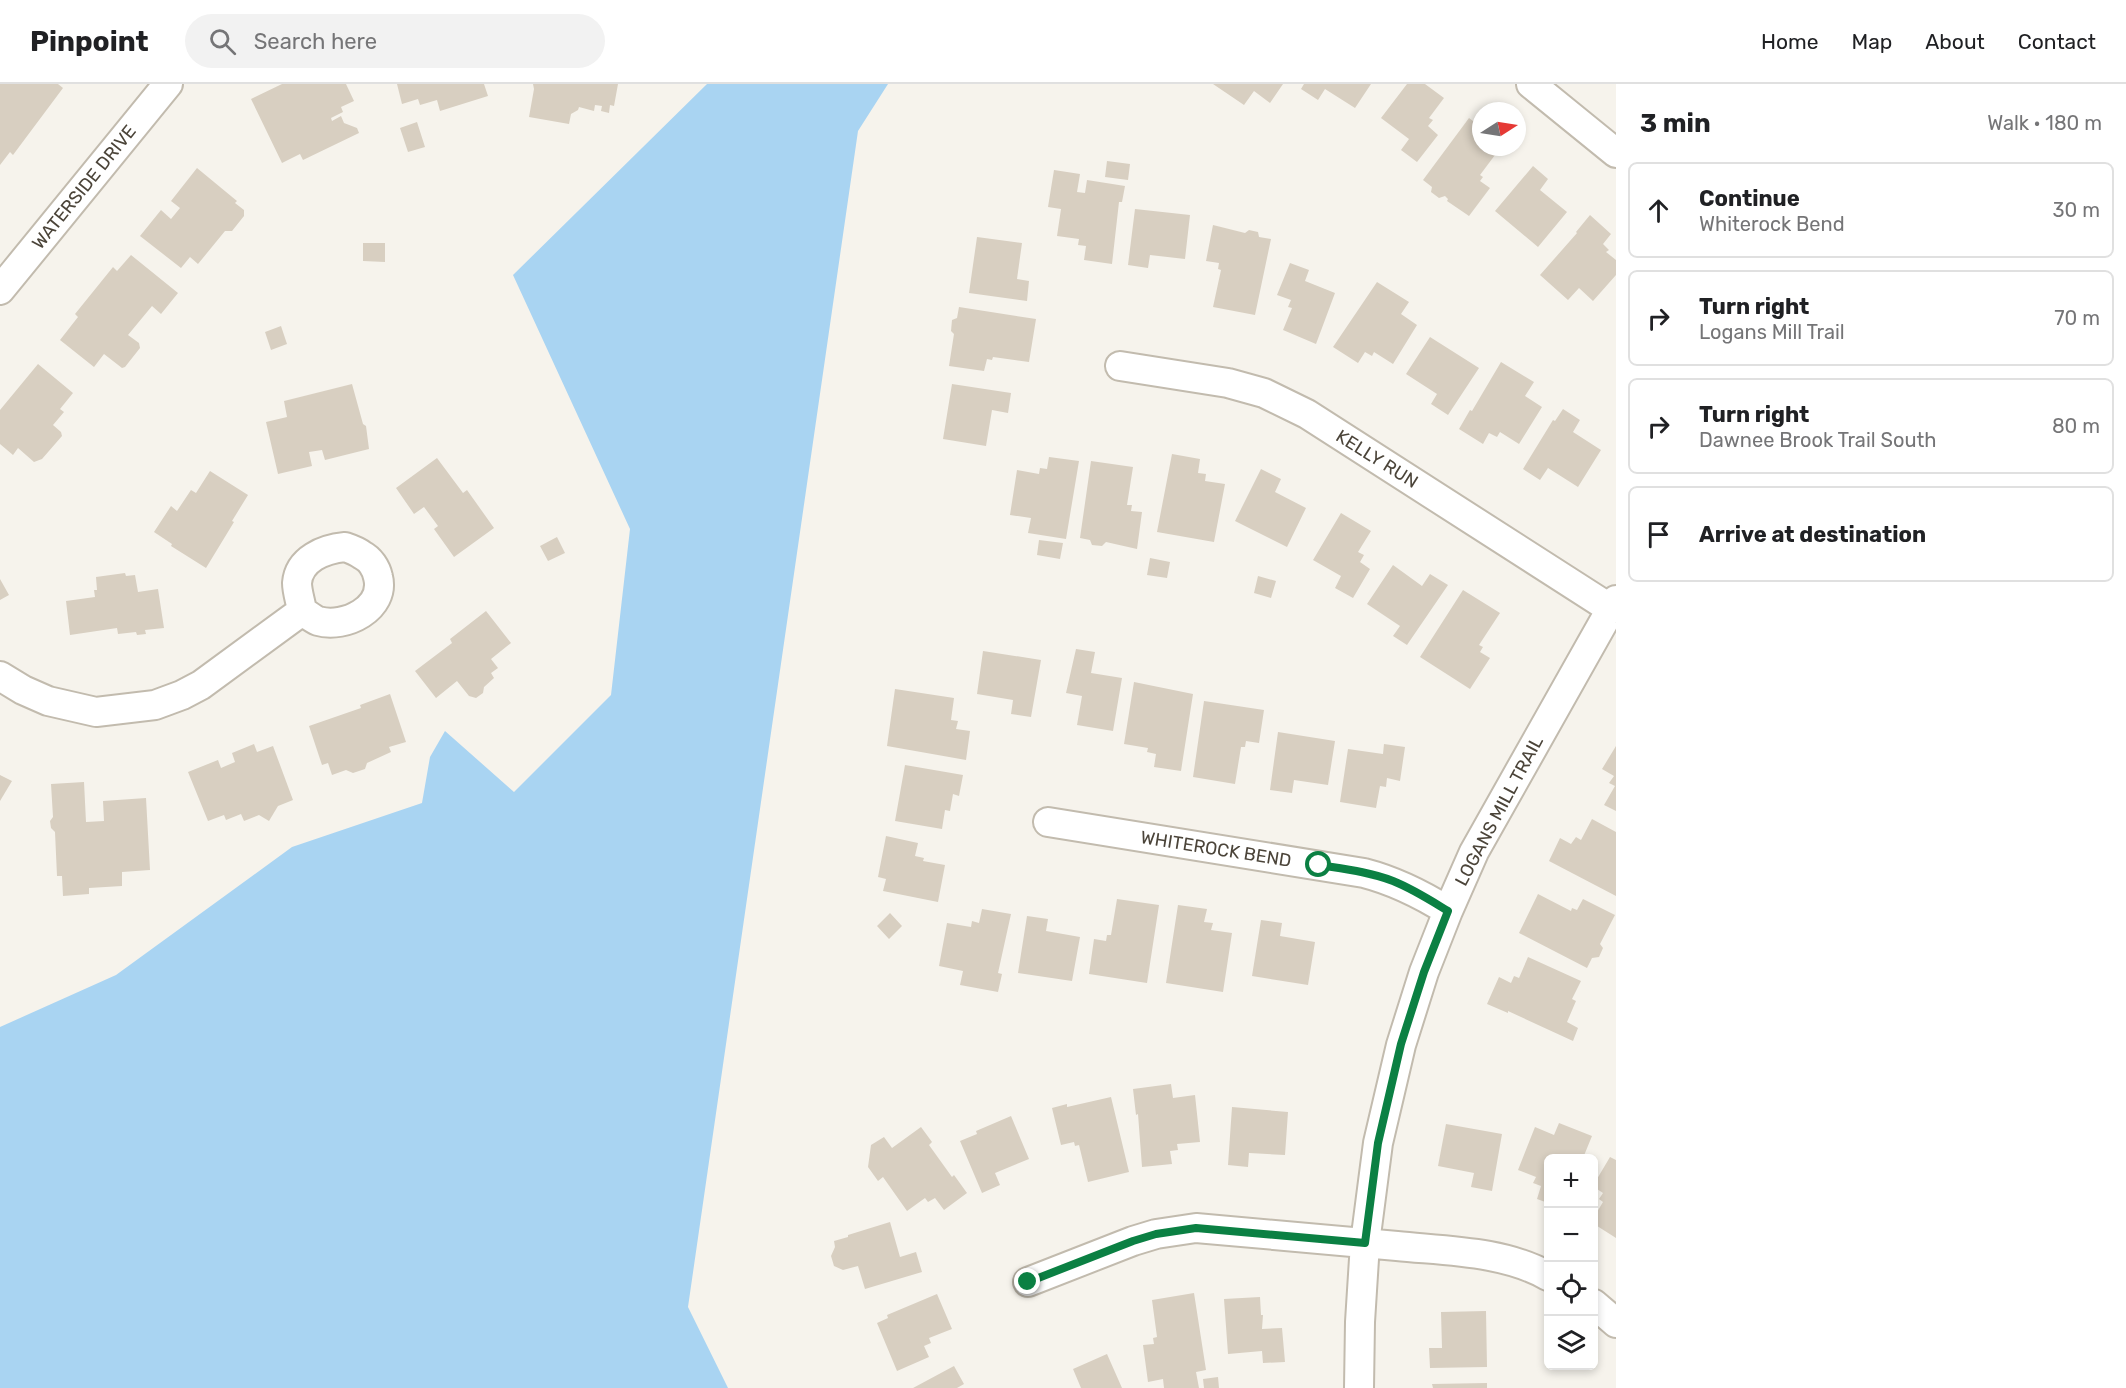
<!DOCTYPE html>
<html lang="en">
<head>
<meta charset="utf-8">
<style>
  :root { --surface:#fff; --page:#f2f2f2; --text:#202124; --muted:#757577; --line:#e0e0e0 }
  body { margin:0; font-family:Rubik,sans-serif; background:var(--page); color:var(--text) }
  .controls { position:absolute; right:18px; bottom:18px; display:grid; overflow:hidden; border-radius:9px; box-shadow:0 3px 9px #0003 }
  .controls button { width:54px; height:54px; display:grid; place-items:center; padding:0; border:0; border-bottom:2px solid var(--line); background:var(--surface); color:var(--text); font:30px sans-serif }
  .compass { position:absolute; left:1472px; top:18px; width:54px; height:54px; border-radius:50%; background:var(--surface); box-shadow:0 3px 9px #0003; rotate:78deg }
  .stop { position:absolute; width:18px; height:18px; margin:-14px; border:4px solid #0b8043; border-radius:50%; background:#fff }
  .stop.end { background:#0b8043; border-color:#fff; box-shadow:0 2px 6px #0008 }
  .list { margin:0; padding:0; list-style:none }
  h2 { display:flex; justify-content:space-between; align-items:center; height:78px; margin:0; padding:0 24px; font-size:26px }
  h2 small { font-size:20px; font-weight:400; color:var(--muted) }
  .list li { display:grid; grid-template-columns:39px 1fr auto; gap:18px; align-items:center; box-sizing:border-box; height:96px; margin:0 12px 12px; padding:0 12px; border:2px solid var(--line); border-radius:9px }
  .list b { display:block; font-size:22px; white-space:nowrap }
  .list p { margin:0; font-size:20px; white-space:nowrap; color:var(--muted) }
  .list em { font-size:20px; font-style:normal; color:var(--muted) }
  .icon { flex:none; width:33px; height:33px; fill:none; stroke:currentColor; stroke-width:2; stroke-linecap:round; stroke-linejoin:round }
  .map { position:relative; flex:none; width:1616px; height:1304px; overflow:hidden }
  header { display:flex; align-items:center; gap:36px; box-sizing:border-box; height:84px; padding:0 30px; background:var(--surface); border-bottom:2px solid var(--line) }
  header strong { font-size:28px }
  nav { display:flex; gap:33px; margin-inline-start:auto; font-size:21px }
  .search { width:420px; height:54px; background:var(--page); display:flex; align-items:center; gap:15px; box-sizing:border-box; padding:0 21px; border-radius:33px; color:var(--muted); font-size:22px }
  main { display:flex }
  aside { flex:1; background:var(--surface) }
  .map>svg:first-child { display:block }
  .water { fill:#a9d4f2 }
  .building { fill:#d8cfc1 }
  .lines { fill:none; stroke-linecap:round; stroke-linejoin:round }
  .minor-casing { stroke:#c2bbae; stroke-width:32 }
  .minor { stroke:#fff; stroke-width:28 }
  .route { stroke:#0b8043; stroke-width:8 }
  .labels { text-anchor:middle; stroke-width:6; stroke-linejoin:round; paint-order:stroke }
  .street-label { font-size:18px; fill:#4b4439; stroke:#fff }
</style>
</head>
<body>
<header>
<strong>Pinpoint</strong>
<div class="search"><svg class="icon" aria-label="search" viewBox="0 0 24 24"><circle cx="10" cy="10" r="6"/><path d="M15 15l6 6"/></svg>Search here</div>
<nav><a>Home</a><a>Map</a><a>About</a><a>Contact</a></nav>
</header>
<main>
<div class="map">
<svg width="1616" height="1304" viewBox="0 0 1616 1304">
  <rect width="100%" height="100%" fill="#f6f3ec"/>
  <path class="water" d="M707 0H888L858 47 688 1223 728 1304H0V943L116 891 292 763 422 719 430 673 445 647 514 708 611 611 630 445 513 191Z"/>
  <path class="building" d="M0 0H58L63 4 13 71 10 68 0 81Z
    M282 0H346L354 17 341 23 343 28 331 34 332 37 341 32 344 39 357 44 359 49 303 76 300 70 282 79 251 15Z
    M397 0H484L488 12 440 27 437 16 420 21 418 15 402 20Z
    M533 0H618L614 22 610 21 609 29 601 27 602 22 595 21 594 27 579 23 578 26 571 30 569 40 529 33 534 5Z
    M1213 0H1283L1270 19 1254 7 1244 21Z
    M1304 0H1371L1355 24 1325 5 1318 16 1301 5Z
    M1407 0H1425L1444 14 1429 34 1433 36 1428 42 1438 51 1417 78 1401 66 1409 55 1381 34Z
    M1469 34 1481 43V63H1501L1480 91 1483 93 1480 97 1490 104 1469 132 1447 117 1448 115 1445 112 1439 114 1431 108 1432 103 1423 96Z
    M417 38 425 63 408 68 400 44Z
    M1107 77 1130 80 1128 96 1105 93Z
    M1533 82 1548 95 1540 106 1567 128 1538 163 1495 127Z
    M197 84 237 117 235 119 244 126V132L232 147H225L198 180 190 173 181 184 140 152 161 126 171 135 180 124 171 117Z
    M1054 86 1080 90 1077 108 1085 109 1087 96 1125 102 1122 118H1119L1112 180 1084 176 1086 162 1078 161 1079 155 1057 152 1061 125 1048 123Z
    M1135 125 1190 131 1185 175 1150 171 1148 184 1128 181Z
    M1590 131 1611 150 1603 160 1609 166 1606 168 1616 176V191L1593 217 1579 204 1568 216 1540 191 1577 149 1576 148Z
    M1213 141 1245 149 1249 146 1258 148 1259 153 1271 155 1255 231 1213 223 1221 186 1218 185 1219 179 1206 177Z
    M977 153 1022 159 1017 195 1029 197 1027 217 969 209Z
    M363 159H385V178L363 177Z
    M131 171 178 209 161 230 152 222 128 251 139 259 140 264 125 283 122 284 104 270 94 283 60 256 78 233 75 230 113 183 117 187Z
    M1290 179 1309 186 1305 197 1335 209 1316 260 1283 246 1292 224 1288 223 1291 216 1277 211Z
    M1377 198 1409 218 1401 230 1417 241 1393 280 1374 268 1372 272 1365 268 1358 279 1333 263Z
    M959 223 1036 235 1029 278 993 273 992 276 987 275 984 287 949 282 954 250 951 247 952 236 957 234Z
    M281 242 287 260 271 266 265 248Z
    M1430 253 1479 284 1448 331 1431 320 1437 310 1406 290Z
    M1501 278 1534 298 1525 312 1542 323 1519 360 1500 348 1497 353 1489 349 1483 360 1459 345 1470 326 1472 327Z
    M38 280 73 309 60 325 64 328 53 341 61 348 62 352 42 375 34 378 18 364 13 371 0 360V326Z
    M352 300 363 340 366 342 369 365 325 376 322 366 309 368 312 382 278 390 266 338 287 333 284 317Z
    M952 300 1011 309 1008 329 992 326 986 362 943 355Z
    M1563 325 1580 336 1573 348 1601 366 1578 403 1548 384 1540 396 1523 385 1553 336 1555 337Z
    M1172 370 1200 375 1198 389 1206 390 1205 397 1225 400 1214 458 1157 448Z
    M1049 373 1079 377 1066 455 1028 449 1031 434 1010 431 1017 386 1039 390 1040 384 1047 385Z
    M437 374 463 409 467 406 494 444 454 473 434 445 438 442 424 423 414 430 396 404Z
    M1091 377 1133 383 1127 421H1132L1131 427 1142 428 1137 465 1106 458 1102 462 1092 461 1090 456 1080 454Z
    M1261 385 1281 395 1275 408 1306 424 1287 463 1235 437Z
    M210 387 248 411 232 437 234 438 206 484 171 462 172 460 154 448 171 422 177 427 191 406 196 409Z
    M1341 429 1371 447 1358 468 1364 471 1360 478 1370 485 1353 514 1335 504 1341 492 1313 476Z
    M557 453 565 469 548 477 540 462Z
    M1039 456 1063 459 1060 475 1037 471Z
    M1150 474 1170 478 1167 494 1147 491Z
    M1393 481 1422 502 1430 490 1448 501 1407 561 1393 552 1400 542 1367 520Z
    M125 489 126 492 135 491 138 508 158 505 164 544 145 546 146 550 137 551 136 548 118 550 117 544 70 551 66 517 95 513 94 506H97L96 493Z
    M1258 492 1276 497 1271 514 1254 509Z
    M0 495 9 511 0 516Z
    M1463 506 1500 529 1479 561 1483 563 1480 568 1490 574 1470 605 1420 573Z
    M486 527 511 559 491 575 498 584 491 589 494 594 484 603 483 609 476 614 469 612 457 597 436 614 415 587 452 559 450 555Z
    M1076 565 1095 568 1091 589 1122 594 1113 647 1077 641 1082 612 1066 609Z
    M983 567 1041 576 1031 633 1011 630 1013 616 977 610Z
    M1134 598 1193 610 1181 687 1154 683 1156 670 1147 668 1148 664 1124 660Z
    M895 605 954 614 951 636 958 637 956 645 970 647 966 676 887 662Z
    M390 610 406 658 389 663 391 668 367 679 365 685 353 689 346 686 332 691 328 679 322 681 309 642 361 624 360 621Z
    M1204 617 1264 626 1259 659 1246 657 1245 663H1241L1235 700 1193 693Z
    M1278 648 1335 657 1328 701 1294 696 1292 709 1270 706Z
    M254 660 257 668 273 662 293 716 278 722 269 737 259 731 244 737 241 730 226 736 224 731 208 737 188 688 218 676 221 684 235 678 232 669Z
    M1384 660 1405 663 1400 697 1387 694 1386 703 1380 702 1376 724 1340 718 1348 665 1383 670Z
    M1616 662V727L1604 721 1615 702 1609 699 1614 692 1602 685Z
    M905 681 963 691 959 712 953 710 950 727 945 726 942 745 895 737Z
    M0 691 12 697 0 717Z
    M84 698 86 738 104 737 103 717 146 714 150 786 122 788V802L89 804V810L63 812 62 792H57L55 748 51 744 50 737 53 733 51 700Z
    M1592 735 1616 748V812L1549 777 1560 754 1571 760 1576 753 1581 756Z
    M886 752 918 759 915 772 924 774 923 777 945 781 938 818 883 807 886 795 878 793Z
    M1538 810 1571 827 1572 824 1577 826 1583 815 1615 831 1600 860 1603 864 1599 873 1592 874 1587 884 1519 849Z
    M1117 815 1159 821 1147 899 1089 890 1094 855 1106 857 1107 851H1111Z
    M1178 821 1207 825 1204 838 1213 839 1211 846 1232 849 1223 908 1166 899Z
    M982 825 1011 830 998 889 1002 890 998 908 960 901 963 887 939 882 947 839 971 843 972 837 979 839Z
    M890 829 902 842 889 855 877 842Z
    M1027 832 1048 835 1046 847 1080 853 1072 897 1018 889Z
    M1261 836 1282 839 1280 852 1315 858 1308 901 1252 892Z
    M1528 873 1581 897 1572 915 1576 917 1567 938 1578 944 1573 957 1508 927V929L1487 920 1499 893 1511 899 1514 892 1519 894Z
    M1171 1000 1173 1014 1195 1011 1200 1058 1177 1060 1178 1066 1170 1067 1172 1080 1142 1083 1138 1030 1136 1031 1133 1005Z
    M1111 1013 1129 1088 1088 1098 1079 1061 1075 1062 1074 1058 1061 1061 1052 1024 1067 1020V1023Z
    M1232 1023 1288 1028 1285 1071 1249 1069 1248 1083 1228 1081Z
    M1011 1032 1029 1075 995 1089 1000 1101 982 1109 960 1057 977 1050 976 1047Z
    M1559 1039 1592 1052 1583 1074H1548V1119L1537 1115 1541 1102 1533 1099 1536 1093 1518 1086 1535 1043 1554 1051Z
    M1446 1040 1502 1050 1492 1107 1471 1103 1474 1089 1438 1082Z
    M921 1043 932 1058 929 1061 952 1093 954 1091 967 1109 944 1126 935 1114 928 1118 925 1114 907 1127 883 1093 878 1097 868 1083 871 1061 884 1053 892 1064Z
    M1610 1073 1616 1076V1154L1594 1140V1133L1603 1118 1599 1115 1603 1109 1594 1103V1100Z
    M890 1138 900 1173 916 1168 922 1188 865 1205 858 1182 843 1186 834 1182 831 1172 835 1163 834 1157 848 1153V1151Z
    M1194 1209 1206 1286 1196 1288 1199 1304H1164L1163 1295 1148 1298 1143 1261 1154 1260 1153 1254 1157 1253 1152 1216Z
    M937 1210 952 1245 929 1254 931 1259 924 1262 929 1273 897 1287 877 1239 888 1234 887 1231Z
    M1260 1213 1261 1231H1263L1262 1245 1282 1244 1285 1278 1263 1279 1262 1267 1228 1270 1224 1215Z
    M1486 1227 1487 1283 1430 1284 1429 1264H1442L1441 1228Z
    M1107 1270 1122 1304H1081L1073 1285Z
    M954 1282 964 1300 957 1304H913Z
    M1218 1293 1219 1304H1204L1203 1295Z
    M1487 1299V1304H1433L1432 1300Z"/>
  <g class="lines">
    <g class="minor-casing">
      <path id="minor" d="M1531 0 1616 69
        M0 206 168 0
        M1120 282 1228 299 1264 309 1307 330 1611 525
        M345 463C351 465 357 467 362 471 370 475 376 484 378 493 386 524 345 545 318 537 313 535 307 530 302 527 301 519 297 508 297 499 299 475 324 465 345 463Z
        M0 592 23 606 48 617 96 628 155 621 182 611 201 601 302 527
        M1048 738 1364 789C1395 797 1421 810 1448 827
        M1028 1198 1133 1157 1156 1150 1196 1144C1263 1150 1330 1156 1397 1162 1446 1167 1504 1167 1548 1192
        M1594 1220 1616 1239
        M1359 1304 1360 1238 1365 1159 1378 1059 1401 961 1424 888 1448 827 1474 768 1616 516"/>
    </g>
    <use href="#minor" class="minor"/>
  </g>
  <g class="lines">
    <path class="route" d="M1028 1198 1133 1157 1156 1150 1196 1144 1365 1159 1378 1059 1401 960 1424 888 1448 827C1430 816 1413 805 1393 797 1370 788 1344 785 1319 781"/>
  </g>
  <g class="labels">
    <g class="street-label">
      <text transform="translate(84 103) rotate(-51)" y="6">WATERSIDE DRIVE</text>
      <text transform="translate(1377 375) rotate(32)" y="6">KELLY RUN</text>
      <text transform="translate(1499 727) rotate(-62)" y="6">LOGANS MILL TRAIL</text>
      <text transform="translate(1216 765) rotate(9)" y="6">WHITEROCK BEND</text>
    </g>
  </g>
</svg>
<div class="controls">
<button>+</button>
<button>−</button>
<button><svg class="icon" aria-label="locate" viewBox="0 0 24 24"><circle cx="12" cy="12" r="6"/><path d="M12 2v4M12 18v4M2 12h4M18 12h4"/></svg></button>
<button><svg class="icon" aria-label="layers" viewBox="0 0 24 24"><path d="M12 4l9 5-9 5-9-5zM3 14l9 5 9-5"/></svg></button>
</div>
<svg class="compass" viewBox="-18 -18 36 36"><path d="M0-13l5 13h-10z" fill="#e53935"/><path d="M0 13l5-13h-10z" fill="#757577"/></svg>
<div class="stop" style="left:1319px;top:781px"></div>
<div class="stop end" style="left:1028px;top:1198px"></div>
</div>
<aside>
<h2>3 min<small>Walk · 180 m</small></h2>
<ul class="list">
<li><svg class="icon" aria-label="ahead" viewBox="0 0 24 24"><path d="M12 20V5M6 11l6-6 6 6"/></svg><div><b>Continue</b><p>Whiterock Bend</p></div><em>30 m</em></li>
<li><svg class="icon" aria-label="right" viewBox="0 0 24 24"><path d="M7 20v-9h11M14 6l5 5-5 5"/></svg><div><b>Turn right</b><p>Logans Mill Trail</p></div><em>70 m</em></li>
<li><svg class="icon" aria-label="right" viewBox="0 0 24 24"><path d="M7 20v-9h11M14 6l5 5-5 5"/></svg><div><b>Turn right</b><p>Dawnee Brook Trail South</p></div><em>80 m</em></li>
<li><svg class="icon" aria-label="arrive" viewBox="0 0 24 24"><path d="M6 21V4h12l-3 4 3 4H6"/></svg><div><b>Arrive at destination</b></div></li>
</ul>
</aside>
</main>
</body>
</html>
